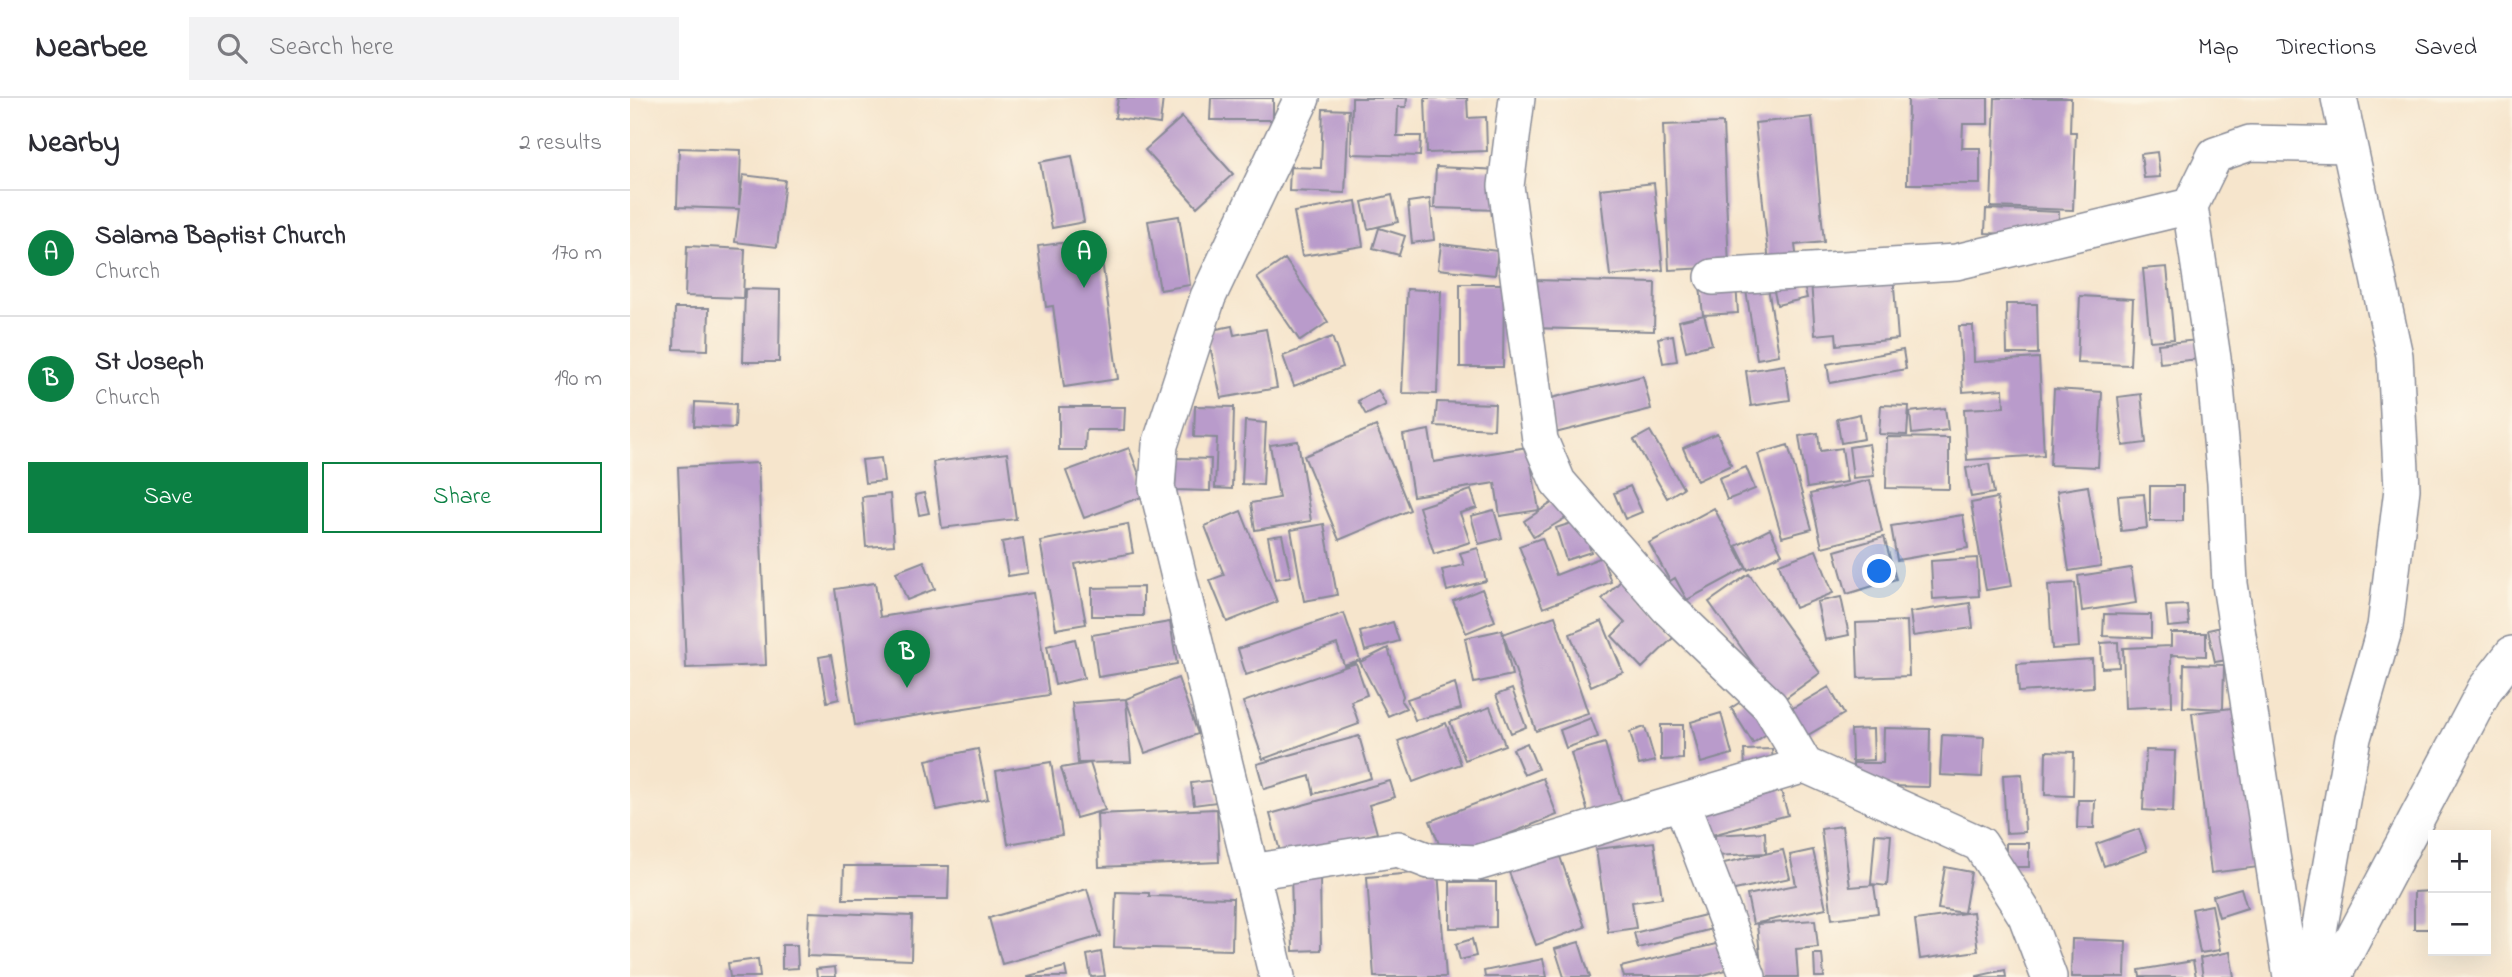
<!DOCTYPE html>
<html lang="en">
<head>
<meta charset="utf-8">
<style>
  :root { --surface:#fff; --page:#f2f2f3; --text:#2b2b33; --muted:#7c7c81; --line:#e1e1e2; --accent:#0b8043 }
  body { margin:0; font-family:"Indie Flower",sans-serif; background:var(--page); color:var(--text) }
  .controls { position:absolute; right:21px; bottom:21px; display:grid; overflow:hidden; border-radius:0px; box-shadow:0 7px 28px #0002 }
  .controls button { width:63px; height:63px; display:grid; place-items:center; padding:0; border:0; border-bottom:2px solid var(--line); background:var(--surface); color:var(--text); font:35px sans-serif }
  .you { position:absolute; left:1250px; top:474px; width:24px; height:24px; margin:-18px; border:5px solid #fff; border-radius:50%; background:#1a73e8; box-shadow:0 0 0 10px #1a73e833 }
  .badge { display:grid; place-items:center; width:46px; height:46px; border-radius:50%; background:var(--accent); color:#fff; font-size:23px; font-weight:700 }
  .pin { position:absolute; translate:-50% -58px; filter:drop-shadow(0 2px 4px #0008) }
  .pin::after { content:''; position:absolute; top:37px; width:24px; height:21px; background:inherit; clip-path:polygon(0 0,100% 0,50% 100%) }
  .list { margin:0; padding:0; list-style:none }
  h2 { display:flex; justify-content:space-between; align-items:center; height:91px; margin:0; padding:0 28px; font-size:30px }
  h2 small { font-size:23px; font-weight:400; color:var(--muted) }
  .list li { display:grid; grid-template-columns:46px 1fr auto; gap:21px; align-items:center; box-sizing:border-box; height:126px; padding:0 28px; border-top:2px solid var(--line) }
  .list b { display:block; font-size:26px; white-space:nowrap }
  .list p { margin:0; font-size:23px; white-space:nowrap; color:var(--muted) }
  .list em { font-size:23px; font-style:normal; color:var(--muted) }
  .actions { display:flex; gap:14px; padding:21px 28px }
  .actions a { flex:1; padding:16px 0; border:2px solid var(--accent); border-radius:0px; text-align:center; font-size:24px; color:var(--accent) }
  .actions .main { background:var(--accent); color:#fff }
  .icon { flex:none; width:38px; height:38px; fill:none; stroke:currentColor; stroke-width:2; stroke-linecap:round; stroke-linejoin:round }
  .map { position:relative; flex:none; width:1882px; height:879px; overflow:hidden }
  header { display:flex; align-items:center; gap:42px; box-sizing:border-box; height:98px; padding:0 35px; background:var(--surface); border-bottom:2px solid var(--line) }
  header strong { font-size:33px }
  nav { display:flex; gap:38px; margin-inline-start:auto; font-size:24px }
  .search { width:490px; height:63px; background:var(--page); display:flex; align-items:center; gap:18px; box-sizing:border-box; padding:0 24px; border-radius:0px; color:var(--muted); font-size:26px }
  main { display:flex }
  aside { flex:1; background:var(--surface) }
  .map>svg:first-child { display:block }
  .building { fill:#b99bcb }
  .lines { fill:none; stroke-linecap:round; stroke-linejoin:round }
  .minor-casing { stroke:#888a95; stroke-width:38 }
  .minor { stroke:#fff; stroke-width:35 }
</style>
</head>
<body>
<header>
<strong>Nearbee</strong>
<div class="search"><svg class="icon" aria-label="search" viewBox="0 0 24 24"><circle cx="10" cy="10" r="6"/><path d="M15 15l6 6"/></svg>Search here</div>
<nav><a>Map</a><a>Directions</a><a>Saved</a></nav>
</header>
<main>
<aside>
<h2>Nearby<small>2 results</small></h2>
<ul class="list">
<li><span class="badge">A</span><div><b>Salama Baptist Church</b><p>Church</p></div><em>170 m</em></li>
<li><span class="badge">B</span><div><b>St Joseph</b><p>Church</p></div><em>190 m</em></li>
</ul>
<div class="actions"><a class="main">Save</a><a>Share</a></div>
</aside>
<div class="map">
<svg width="1882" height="879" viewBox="0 0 1882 879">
  <rect width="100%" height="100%" fill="#fcf5e5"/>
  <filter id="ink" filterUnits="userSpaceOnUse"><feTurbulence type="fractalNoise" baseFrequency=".0143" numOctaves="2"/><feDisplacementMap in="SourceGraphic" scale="14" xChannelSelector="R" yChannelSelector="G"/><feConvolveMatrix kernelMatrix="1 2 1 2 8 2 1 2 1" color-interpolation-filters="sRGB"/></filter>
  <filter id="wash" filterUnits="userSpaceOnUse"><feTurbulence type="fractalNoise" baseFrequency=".00686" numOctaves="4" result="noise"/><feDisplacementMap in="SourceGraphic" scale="28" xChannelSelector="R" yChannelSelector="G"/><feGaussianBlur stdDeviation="1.57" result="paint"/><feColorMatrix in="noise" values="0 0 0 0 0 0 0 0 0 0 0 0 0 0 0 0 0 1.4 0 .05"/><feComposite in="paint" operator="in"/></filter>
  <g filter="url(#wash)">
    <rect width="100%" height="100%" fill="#f6e5cc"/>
    <g id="blocks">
      <path class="building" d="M488 0H533L530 26 485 20Z
        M581 0H643V22H580Z
        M722 0H777L776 9H768L767 38H791L790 58 721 56Z
        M795 0H837L838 20 856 19 857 53 797 55Z
        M1278 0H1358V26H1333L1332 50H1350V86H1277Z
        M1365 0H1441L1440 34H1446L1443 112 1361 109Z
        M693 11 719 12 715 95 659 93 660 69 691 70Z
        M552 19 603 76 567 109 515 52Z
        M1182 19 1194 144 1165 147 1167 163 1139 166 1125 25Z
        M1093 25 1099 169 1039 172 1033 27Z
        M49 50 111 52 109 107 113 77 155 82 147 149 105 144 109 111 47 109Z
        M1527 54 1530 79 1514 80 1511 56Z
        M442 58 454 124 422 130 410 64Z
        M806 69 871 72 870 112 804 110Z
        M1024 85 1033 172 980 178 970 91Z
        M762 97 768 124 738 131 732 104Z
        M800 101 804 142 782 145 778 104Z
        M726 103 733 148 672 158 664 114Z
        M1356 111 1429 114 1428 138 1355 135Z
        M549 118 560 187 530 192 518 123Z
        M749 130 775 138 769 157 743 150Z
        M469 140 488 281 434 289 423 208 416 209 408 148Z
        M811 146 868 153 865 177 808 171Z
        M57 148 115 151 113 200 55 198Z
        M655 161 698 224 670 243 627 180Z
        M1537 169 1544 241 1520 243 1513 171Z
        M1263 176 1268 241 1207 247 1206 235 1185 237 1181 183Z
        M902 182 1025 185 1024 233 901 230Z
        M1173 182 1177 200 1147 207 1143 189Z
        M1106 185 1108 215 1073 217 1070 188Z
        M830 186H874L873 269H830Z
        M1138 189 1149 257 1127 261 1116 192Z
        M115 191 150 192 149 264H113Z
        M777 191 811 193 807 296 772 295Z
        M1450 198 1503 201 1500 267 1447 265Z
        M1376 206H1407L1408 256H1377Z
        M45 210H79L78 252 44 251Z
        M1074 217 1082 246 1056 253 1049 223Z
        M602 228 604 237 636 231 647 290 591 300 577 233Z
        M1329 228H1343L1344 264 1409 260 1414 357 1337 362 1334 311 1374 309 1373 291 1333 294Z
        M1043 237 1047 263 1033 265 1028 240Z
        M702 239 713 269 664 288 653 258Z
        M1568 242 1569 261 1530 265 1528 246Z
        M1273 252 1276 271 1200 285 1197 266Z
        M1155 267 1160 302 1121 308 1116 273Z
        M1013 278 1021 311 925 335 917 301Z
        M1424 291 1472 294 1468 369 1420 367Z
        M748 292 756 307 736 317 728 303Z
        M1511 296 1516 345 1493 348 1488 299Z
        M65 304 106 306 105 330 64 328Z
        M807 304 865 306 864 331 805 328Z
        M1251 307 1279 308 1277 337 1249 336Z
        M565 308 604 309 602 391 585 390 587 340 564 339Z
        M429 309H495L494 332H456L455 352H429Z
        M1315 310 1318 332 1282 336 1280 314Z
        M1230 316 1234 341 1211 345 1207 321Z
        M615 323 636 325 633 387 612 386Z
        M746 328 780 412 709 442 674 358Z
        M799 332 804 364 898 349 909 412 870 418 865 385 783 398 773 337Z
        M1020 333 1053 390 1037 400 1004 342Z
        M1087 335 1101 367 1067 383 1053 350Z
        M1188 335 1190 353 1212 350 1217 384 1177 390 1169 338Z
        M1257 339 1319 340V391L1256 390Z
        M668 343 681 423 625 432 621 405 649 400 640 347Z
        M1239 346 1244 378 1223 380 1219 349Z
        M1158 347 1182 431 1152 439 1128 356Z
        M499 350 517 397 454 420 436 373Z
        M377 355 386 421 312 430 303 364Z
        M251 360 254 383 235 385 232 362Z
        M546 360 581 361 580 393 545 392Z
        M128 365 136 567 56 570 48 369Z
        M1359 366 1364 395 1341 399 1336 370Z
        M1116 369 1125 391 1097 402 1089 380Z
        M1240 382 1252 434 1192 449 1180 396Z
        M1000 388 1012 414 995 421 984 395Z
        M1458 388 1471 468 1439 473 1427 393Z
        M1520 388H1553V423H1520Z
        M841 392 847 410 830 415 840 444 804 456 789 409Z
        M294 395 299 415 289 417 285 397Z
        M260 396 264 447 236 449 232 399Z
        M1514 396 1517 430 1491 433 1488 398Z
        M931 399 942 416 904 439 894 423Z
        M1367 400 1382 488 1356 492 1341 405Z
        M1084 410 1116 470 1057 502 1045 480 1040 483 1019 445Z
        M864 412 872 440 849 446 841 418Z
        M611 413 647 504 597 524 580 482 594 477 575 428Z
        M1333 417 1338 450 1267 462 1261 428Z
        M951 422 961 454 936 462 926 430Z
        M498 426 503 455 445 466 456 526 426 531 410 443Z
        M694 426 707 497 674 503 661 432Z
        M1140 431 1152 456 1118 472 1106 448Z
        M652 437 661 478 646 481 638 439Z
        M1254 439 1266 481 1217 496 1205 453Z
        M393 440 398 475 378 478 372 444Z
        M912 440 926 477 972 459 981 484 913 510 889 448Z
        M848 450 856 483 817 493 812 472 834 467 830 455Z
        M1186 452 1203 495 1165 510 1149 466Z
        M1347 460 1349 498 1303 501 1301 463Z
        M294 463 305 491 277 502 266 474Z
        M1501 470 1506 505 1452 513 1448 478Z
        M1119 476 1190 575 1150 604 1079 504Z
        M993 481 1046 537 1012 570 982 538 995 525 972 501Z
        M245 485 250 519 403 495 419 597 225 627 205 491Z
        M1445 485 1449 549 1422 551 1418 487Z
        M513 489V518H462V490Z
        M852 491 865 523 836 535 823 503Z
        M1211 499 1219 537 1195 542 1187 504Z
        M1340 505 1343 530 1283 538 1280 514Z
        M1557 507 1559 527 1538 529 1536 508Z
        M714 515 730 562 714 567 707 546 616 577 608 551Z
        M1474 516 1521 517V540L1473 538Z
        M925 518 958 615 906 633 873 536Z
        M972 523 993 574 961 588 940 536Z
        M1277 523 1279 578 1228 580 1226 525Z
        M540 524 547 566 468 579 462 537Z
        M763 524 769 543 735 553 730 534Z
        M1596 528 1603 561 1585 564 1578 532Z
        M872 532 882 577 844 585 835 540Z
        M1541 535H1576V558L1541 557 1542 608 1495 610 1493 550 1541 548Z
        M445 541 454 580 425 587 417 548Z
        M1488 544 1489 569 1472 570 1471 545Z
        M758 550 773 598 771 603 776 610 758 618 730 564Z
        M201 557 209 601 197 604 189 559Z
        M1462 561 1463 589 1389 594 1387 566Z
        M726 565 737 597 721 603 729 626 633 661 613 604Z
        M1554 566 1594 567 1593 611 1553 609Z
        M548 580 568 636 515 655 496 602 501 664 448 665 442 605 496 601Z
        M825 585 831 611 785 622 777 601Z
        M1199 589 1214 616 1171 641 1156 614Z
        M882 591 896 629 881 635 866 597Z
        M1118 599 1141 633 1123 645 1101 610Z
        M860 609 875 647 835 662 820 624Z
        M1609 609 1629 769 1581 775 1562 615Z
        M1091 615 1102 656 1071 665 1061 624Z
        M961 620 968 639 936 650 930 632Z
        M816 625 831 666 783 684 768 643Z
        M1031 627H1053V661L1031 662Z
        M1015 629 1025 663 1009 667 1000 634Z
        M1254 630 1300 631 1299 689 1223 687V665H1253Z
        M1243 631 1244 662 1222 663 1221 632Z
        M1312 637 1354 639 1352 679 1310 677Z
        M729 638 741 680 684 696 680 678 634 691 627 666Z
        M897 645 908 671 894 677 883 651Z
        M975 645 992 705 958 715 941 655Z
        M348 651 358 701 307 712 296 662Z
        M1142 651 1143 669 1115 670 1114 652Z
        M1516 652 1545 653 1543 714 1513 712Z
        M1416 653 1444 654 1443 698 1415 697Z
        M421 664 432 737 378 746 366 673Z
        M460 665 475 712 446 720 431 670Z
        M1392 676 1395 734 1376 735 1373 677Z
        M913 680 927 717 815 761 800 723Z
        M585 682 587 704 564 707 561 685Z
        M760 683 765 699 739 707 747 735 652 761 640 716Z
        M1150 689 1158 717 1078 738 1071 710Z
        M1448 702H1465L1464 730H1447Z
        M587 711 589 764 469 769 467 716Z
        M1212 728 1220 789 1244 787 1248 815 1202 821 1191 731Z
        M1509 731 1517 753 1474 768 1466 746Z
        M1135 734 1136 755 1086 758 1085 737Z
        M1245 736 1261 737 1257 788 1241 786Z
        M1024 744 1032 800 1002 804 1006 830 978 834 966 751Z
        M1376 745H1399V769H1376Z
        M1153 752 1160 780 1100 793 1094 765Z
        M1183 752 1196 810 1123 826 1117 797 1166 787 1160 757Z
        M929 756 955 829 906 847 879 774Z
        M214 768H319L318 801H213Z
        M1315 769 1341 774 1334 815 1308 811Z
        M690 773 691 852 663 853 661 774Z
        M808 773 816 879H744L737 779Z
        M820 784H866V829L820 830Z
        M1611 790 1617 810 1589 819 1583 798Z
        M457 791 471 838 372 866 359 820Z
        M1802 793V831H1784V794Z
        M486 794 519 795V798L603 800 602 852 484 849Z
        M1582 807 1590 852 1570 855 1562 811Z
        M179 814 282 818 281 862 177 858Z
        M1343 814 1348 853 1290 861 1285 822Z
        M1079 816 1082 831 1008 850 1004 835Z
        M1185 822 1188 849 1166 851 1168 879H1132L1127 826Z
        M842 841 846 858 830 862 826 846Z
        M1442 841 1496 843 1495 879H1441Z
        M949 844 960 879H934L925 851Z
        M1090 845 1096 872 1070 879H994L991 869Z
        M152 847H167L168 870 152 871Z
        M471 854 475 878 461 879 457 857Z
        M1600 854 1604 879H1573L1570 860Z
        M1184 856H1192L1194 879H1185Z
        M128 861 130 879H100L98 865Z
        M913 861 917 879H855L854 873Z
        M1563 863 1566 879H1510L1509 872Z
        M205 869 206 879H187L186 871Z
        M435 869 437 879H398V878Z
        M1375 872 1376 879H1347V878Z"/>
    </g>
  </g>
  <g filter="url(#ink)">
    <use href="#blocks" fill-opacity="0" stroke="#888a95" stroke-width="2"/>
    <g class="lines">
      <g class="minor-casing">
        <path id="minor" d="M887 0 876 88 910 342 928 384 1038 510 1140 608 1175 667 1350 746 1396 818 1419 879
          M1560 108 1584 267 1595 385 1600 486 1661 879
          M1083 179 1326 164 1560 108 1585 57 1620 45 1719 47
          M1051 704 1118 879
          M621 774 768 751 799 763 847 765 1175 667
          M647 879 527 389 530 347 578 199 672 0
          M1681 879 1723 640 1755 529 1772 391 1765 258 1709 0
          M1703 879 1855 591 1882 556"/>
      </g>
      <use href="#minor" class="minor"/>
    </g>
  </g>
</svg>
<div class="controls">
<button>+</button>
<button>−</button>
</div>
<div class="you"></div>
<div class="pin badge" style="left:454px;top:190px">A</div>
<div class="pin badge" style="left:277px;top:590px">B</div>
</div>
</main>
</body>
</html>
